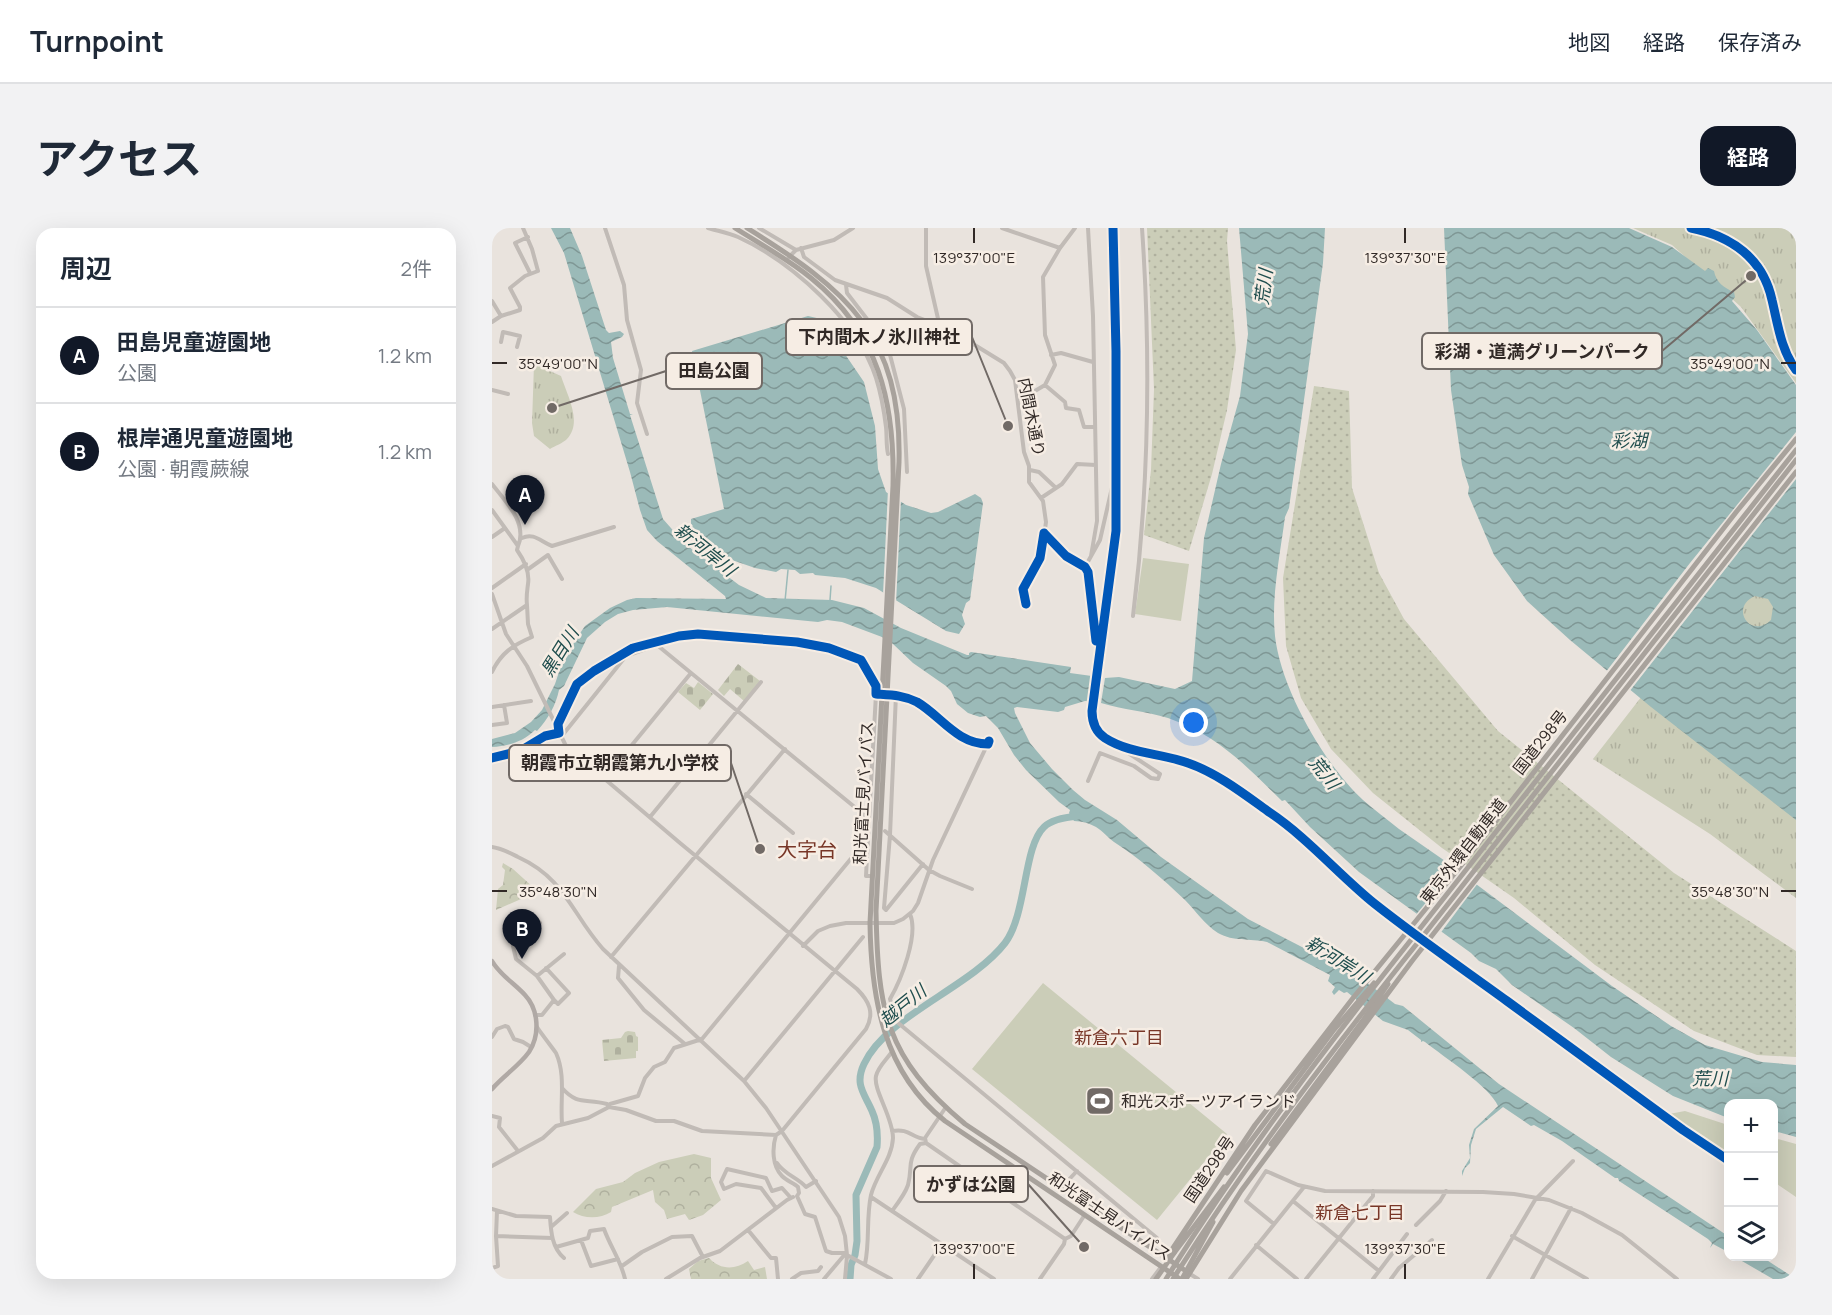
<!DOCTYPE html>
<html lang="ja">
<head>
<meta charset="utf-8">
<style>
  :root { --surface:#fff; --page:#f2f2f3; --text:#1f2937; --muted:#747a83; --line:#e0e1e3; --accent:#111827 }
  body { margin:0; font-family:Manrope,"Noto Sans JP",sans-serif; background:var(--page); color:var(--text) }
  .controls { position:absolute; right:18px; bottom:18px; display:grid; overflow:hidden; border-radius:12px; box-shadow:0 6px 24px #0002 }
  .controls button { width:54px; height:54px; display:grid; place-items:center; padding:0; border:0; border-bottom:2px solid var(--line); background:var(--surface); color:var(--text); font:30px sans-serif }
  .you { position:absolute; left:702px; top:495px; width:21px; height:21px; margin:-15px; border:4px solid #fff; border-radius:50%; background:#1a73e8; box-shadow:0 0 0 9px #1a73e833 }
  .badge { display:grid; place-items:center; width:39px; height:39px; border-radius:50%; background:var(--accent); color:#fff; font-size:20px; font-weight:700 }
  .pin { position:absolute; translate:-50% -50px; filter:drop-shadow(0 2px 3px #0008) }
  .pin::after { content:''; position:absolute; top:32px; width:21px; height:18px; background:inherit; clip-path:polygon(0 0,100% 0,50% 100%) }
  .list { margin:0; padding:0; list-style:none }
  h2 { display:flex; justify-content:space-between; align-items:center; height:78px; margin:0; padding:0 24px; font-size:26px }
  h2 small { font-size:20px; font-weight:400; color:var(--muted) }
  .list li { display:grid; grid-template-columns:39px 1fr auto; gap:18px; align-items:center; box-sizing:border-box; height:96px; padding:0 24px; border-top:2px solid var(--line) }
  .list b { display:block; font-size:22px; white-space:nowrap }
  .list p { margin:0; font-size:20px; white-space:nowrap; color:var(--muted) }
  .list em { font-size:20px; font-style:normal; color:var(--muted) }
  .icon { flex:none; width:33px; height:33px; fill:none; stroke:currentColor; stroke-width:2; stroke-linecap:round; stroke-linejoin:round }
  .map { position:relative; flex:none; width:1304px; height:1051px; overflow:hidden; border-radius:18px }
  header { display:flex; align-items:center; gap:36px; box-sizing:border-box; height:84px; padding:0 30px; background:var(--surface); border-bottom:2px solid var(--line) }
  header strong { font-size:28px }
  nav { display:flex; gap:33px; margin-inline-start:auto; font-size:21px }
  .intro { display:flex; align-items:center; justify-content:space-between; box-sizing:border-box; height:144px; padding:0 36px }
  h1 { margin:0; font-size:42px }
  .button { padding:15px 27px; border-radius:18px; background:var(--accent); color:#fff; font-size:21px; font-weight:700 }
  main { display:flex; gap:36px; padding:0 36px }
  aside { flex:1; background:var(--surface); border-radius:18px; box-shadow:0 6px 24px #0002 }
  .map>svg:first-child { display:block }
  .grass { fill:url(#grass-dots) }
  .forest { fill:url(#forest-crowns) }
  .cemetery { fill:url(#cemetery-stones) }
  .park { fill:url(#park-tufts) }
  .pitch { fill:#cbcdb8 }
  .water { fill:url(#water-waves); fill-rule:evenodd }
  .pier { fill:#e9e3dd }
  .lines { fill:none; stroke-linecap:round; stroke-linejoin:round }
  .stream { stroke:#9bbab8; stroke-width:1.5 }
  .river { stroke:#9bbab8; stroke-width:7 }
  .minor { stroke:#c1bbb6; stroke-width:4 }
  .major { stroke:#b0a9a5; stroke-width:4.5 }
  .highway { stroke:#a8a29c; stroke-width:5 }
  .highway-bridge { stroke:#a8a29c; stroke-width:5 }
  .cycleway-casing { stroke:#f6ede4; stroke-width:13 }
  .cycleway { stroke:#0057b8; stroke-width:9 }
  .ticks { fill:none; stroke:#312926; stroke-width:2 }
  .labels { text-anchor:middle; stroke-width:5; stroke-linejoin:round; paint-order:stroke }
  .street-label { font-size:16px; fill:#312926; stroke:#f6ede4 }
  .poi-label { font-size:16px; fill:#312926; stroke:#f6ede4; text-anchor:start }
  .water-label { font-size:18px; font-style:italic; fill:#204e4e; stroke:#f6ede4 }
  .neighbourhood-label { font-size:18px; fill:#783627; stroke:#f6ede4 }
  .quarter-label { font-size:20px; fill:#783627; stroke:#f6ede4 }
  .ticks-label { font-size:15px; text-anchor:middle; fill:#312926; stroke:#f6ede4; stroke-width:5; stroke-linejoin:round; paint-order:stroke }
  .leader { fill:none; stroke:#716a66; stroke-width:2 }
  .callout-dot { fill:#716a66; stroke:#f6ede4; stroke-width:2 }
  .callout { fill:#f6ede4; stroke:#716a66; stroke-width:2 }
  .callout-label { font-size:18px; text-anchor:middle; font-weight:bold; fill:#312926 }
</style>
</head>
<body>
<header>
<strong>Turnpoint</strong>
<nav><a>地図</a><a>経路</a><a>保存済み</a></nav>
</header>
<div class="intro"><h1>アクセス</h1><a class="button">経路</a></div>
<main>
<aside>
<h2>周辺<small>2件</small></h2>
<ul class="list">
<li><span class="badge">A</span><div><b>田島児童遊園地</b><p>公園</p></div><em>1.2 km</em></li>
<li><span class="badge">B</span><div><b>根岸通児童遊園地</b><p>公園 · 朝霞蕨線</p></div><em>1.2 km</em></li>
</ul>
</aside>
<div class="map">
<svg width="1304" height="1051" viewBox="0 0 1304 1051">
  <defs>
    <pattern id="grass-dots" width="8" height="8" patternUnits="userSpaceOnUse" patternTransform="scale(1.5)"><rect width="8" height="8" fill="#cbcdb8"/><path d="M2 2h.1M6 6h.1" fill="none" stroke="#afb09e" stroke-width="1.8" stroke-linecap="round"/></pattern>
    <pattern id="forest-crowns" width="20" height="18" patternUnits="userSpaceOnUse" patternTransform="scale(1.5)"><rect width="20" height="18" fill="#cbcdb8"/><path d="M2 6a3 3 0 1 1 6 0M12 15a3 3 0 1 1 6 0" fill="none" stroke="#afb09e"/></pattern>
    <pattern id="cemetery-stones" width="16" height="16" patternUnits="userSpaceOnUse" patternTransform="scale(1.5)"><rect width="16" height="16" fill="#cbcdb8"/><path d="M2 7V4a2 2 0 0 1 4 0v3zM10 15v-3a2 2 0 0 1 4 0v3z" fill="#afb09e"/></pattern>
    <pattern id="park-tufts" width="24" height="20" patternUnits="userSpaceOnUse" patternTransform="scale(1.5)"><rect width="24" height="20" fill="#cbcdb8"/><path d="M3 7l-1-3M5 7V3M7 7l1-3M15 17l-1-3M17 17v-4M19 17l1-3" fill="none" stroke="#afb09e"/></pattern>
    <pattern id="water-waves" width="16" height="10" patternUnits="userSpaceOnUse" patternTransform="scale(1.5)"><rect width="16" height="10" fill="#9bbab8"/><path d="M0 5q4-4 8 0t8 0" fill="none" stroke="#7f9795"/></pattern>
  </defs>
  <rect width="100%" height="100%" fill="#e9e3dd"/>
  <path class="grass" d="M655 0H736L735 13 744 122 735 182 720 246 697 323 652 307 659 242 662 161Z
    M822 158 857 163 860 260 887 345 912 391 1006 503 1182 645 1304 723V829L1265 827 1202 803 1103 737 1022 670 950 620 881 565 839 521 809 470 794 418 791 350Z"/>
  <path class="forest" d="M11 635 21 641 42 660 45 664 4 682 6 661 11 657 13 642 10 639Z
    M202 926 219 930V950L229 972 211 987 197 992 193 986 175 991 172 982 163 974 161 962 120 979 119 984C108 991 92 991 81 984L104 961 131 954 143 945 167 934Z
    M217 1030C228 1042 243 1042 256 1033L262 1042 273 1039 275 1051H199L197 1041 206 1033Z"/>
  <path class="cemetery" d="M246 436 268 453 252 473 238 461 232 468 226 462Z
    M206 454 221 466 208 482 186 464 194 455 202 460Z
    M136 803 143 804 144 808 146 809V823H144V830L112 833 110 812 129 810 133 804Z"/>
  <path class="park" d="M1141 0H1304V155L1249 79 1180 17Z
    M42 136 69 148C75 167 91 194 75 211 71 215 63 218 58 221L42 208 40 195Z
    M1304 270V670L1218 606 1101 531Z"/>
  <path class="pitch" d="M651 330 697 336 689 393 643 386Z
    M551 755 735 906 665 992 480 841Z
    M1193 883 1236 897V925L1177 886Z
    M1282 910 1304 916V969L1282 954Z"/>
  <path class="water" d="M59 0H78L90 28 114 102 117 105 128 103 132 106 130 109 119 114 121 130 138 186H141L138 187 171 291 193 316 247 357 274 370 340 372 372 380 409 400 475 427H477V425L479 424 579 439 578 445 607 449 604 474 593 473 573 479 572 482 566 484 525 479 522 480 523 485 538 515 560 541 581 562 593 572 625 592 669 629 756 691 866 748 903 776 911 778 1007 856 1236 1008V1024L1221 1016 1218 1020 1220 1015 1216 1011 1127 953 1126 950H1123L1070 913 1042 897 1039 898 1011 879 984 901 979 917 978 935 973 940 970 948V943L978 930 977 917 982 901 1006 878C998 859 952 829 933 814L931 813 929 814V812L916 802 891 793 855 764 852 765 847 762 842 767 840 764 843 759 836 753 838 747 775 714C757 710 742 714 726 705 712 696 704 683 693 672 671 651 647 630 622 614 616 610 611 603 604 599 597 595 590 593 582 593L577 585 578 582 567 574 534 542 522 527 506 500 494 488 488 489 476 485 465 476 459 463 454 458 421 435 401 416 390 409 350 394 335 392 326 394 175 379 141 382 126 386 113 394 95 410 72 458 67 462C64 477 56 491 45 503L43 502C31 514 16 518 0 519V511L23 505 39 494 50 482 63 456 72 429 79 424 82 414 93 398 118 380 135 372 144 370 234 371 233 368 165 313 155 302 148 282 138 244 72 25Z
    M747 0H833L831 35 797 280 793 289C788 327 779 370 783 408 789 461 832 536 871 572 882 582 895 591 907 601L956 635 1120 758 1179 798 1213 817 1270 834 1304 837V909L1282 903V876H1236V890L1181 868 1119 829 1082 800 1020 757 1004 741 987 733 979 725 867 644 818 599 793 572 790 573C753 537 727 508 676 490 654 483 631 482 609 475L613 450 627 449 683 461 700 453 712 310 729 236 748 168 756 106Z
    M952 0H1137L1180 19 1213 43 1216 40 1222 43C1224 54 1232 60 1242 64L1243 69 1240 73 1265 102 1304 157V592L1159 479 1078 412 1035 373 1002 327 976 266 977 259 970 237 959 162ZM1263 368 1276 371 1281 379 1279 392C1258 412 1237 379 1263 368Z
    M316 88 329 91 372 154 383 198 386 241 394 264 414 277 439 285 446 284 483 266 489 270 491 275 478 372 474 375 470 387 473 396 467 406 454 403 384 360 353 350 323 347 321 345 308 346 303 342 289 341 284 344 263 340 240 332 223 321 199 298V291L232 281 200 123Z
    M1243 1029H1270L1304 1051H1281Z"/>
  <path class="pier" d="M1304 204V251L1137 464 1113 445 1198 335Z
    M396 261 409 272 404 376 391 367Z
    M964 638 986 655 947 707 922 689Z"/>
  <g class="lines">
    <path class="stream" d="M338 372 339 358
      M293 373 296 342"/>
    <path class="river" d="M358 1051 359 1037 363 1027 365 1013 364 967 385 919C386 907 385 894 380 883 373 866 362 857 372 836 395 787 478 760 513 715 535 686 531 619 552 599 560 591 575 589 586 588"/>
    <path class="minor" d="M113 0 132 57 135 92 149 142 145 175 155 206
      M216 0C226 3 237 5 246 9 300 34 366 93 384 150 389 166 392 183 394 199 395 208 394 218 396 226
      M267 0 304 22
      M434 0V38L447 95 512 135 518 143 523 152 532 224 537 238V254L551 273 554 294 549 329 531 361 534 376
      M510 0 568 20
      M596 0 601 88 605 293 599 328
      M36 9 23 15 38 45
      M309 20 312 29 343 52 395 70 425 89 443 96 447 95
      M297 29 304 22 342 12 361 0
      M354 57 355 65 395 117 397 123 412 181 415 244
      M0 73 9 88
      M0 94 9 88 28 82V79L18 60 33 48 46 43 40 21 31 0
      M9 114 11 104 28 108 25 119
      M559 127 569 125 601 134
      M553 157 573 174 574 180 587 182 592 199H602
      M0 162 16 166
      M526 173 553 157 563 137 553 107 551 49 568 20 583 0
      M538 242 547 244 564 260
      M0 256C13 273 36 295 26 318
      M549 270 570 256 585 236 604 237
      M0 282 26 318 25 322C32 332 38 344 36 356 35 364 34 369 35 377L0 401
      M553 305 574 328 593 339 596 344 606 437 600 492 605 503 611 509 635 519
      M0 309 13 300
      M30 310C42 304 49 314 60 318L122 299
      M593 339 608 312 624 242
      M35 342 56 327 70 351
      M0 360 34 336
      M0 366 14 406 35 438 74 518 188 615 365 761C377 773 383 785 374 801L290 903 284 907C280 920 280 938 290 948 295 953 302 955 306 959L307 965 305 968 313 986 323 989 334 1023 340 1025H354
      M641 388C657 259 659 130 650 0
      M0 444C9 425 21 417 40 409L36 396 35 377
      M0 479 39 473
      M0 497 15 495 12 477
      M69 509 134 428 165 417 376 590
      M112 551 199 445
      M596 553 608 525 642 538 659 550 666 551 668 546 621 515
      M254 566 301 605
      M158 589 269 454
      M393 603 437 642 448 648 480 661
      M376 610 374 648H380
      M0 619C9 620 18 625 26 629 74 651 79 685 111 721L252 853 274 880 347 989 353 1008 355 1027 399 1051
      M394 682 392 680 398 607 404 466
      M394 682 431 636
      M418 686C427 707 409 752 398 771L405 794 665 1010
      M311 718 326 703 338 698 354 695H402L411 691 421 683 426 675 441 632 497 513
      M119 729 293 521
      M127 738 126 750 152 782 193 816
      M54 740 77 765 66 776 62 772
      M45 748 72 726
      M43 787H50L62 772 45 748 24 731 21 718 29 705 45 692 48 695
      M45 799C48 804 62 822 64 825 74 847 68 872 70 895
      M0 809 5 801 13 798 16 799 22 811 31 814 39 819
      M252 853 371 709
      M70 860C86 878 94 870 115 876L117 879 118 876 146 868 153 850 162 839 173 834 182 820 210 811 376 610 384 466
      M454 879 433 910 434 915 573 1011
      M0 888 8 890 7 899 26 923
      M400 903C418 900 419 910 433 911
      M285 935C293 947 305 949 314 959L324 953
      M0 938 51 910 64 898 96 890 117 879 134 882 164 893H182L210 903 284 907
      M568 961 585 943
      M379 969 502 1051
      M801 973 887 1043
      M284 980 269 960 244 956 232 961 229 954 235 941 274 950 280 963 290 960 299 970
      M0 981 24 988 58 989C59 1004 60 1020 72 1030
      M400 983C406 975 413 966 416 957 421 938 414 935 428 916L434 915
      M782 996 754 973 774 943 806 957 833 963 991 964 1022 966 1057 972 1090 985 1130 1007 1185 1051
      M924 997 948 973 954 963
      M59 999 75 985
      M256 1002 279 1030H284L286 1051
      M4 1008 60 1010
      M1020 1008 1095 1051
      M89 1012 99 1038 126 1031
      M764 1017 805 1051
      M64 1019 96 1010 98 1003 112 1001C118 1018 129 1033 133 1051
      M373 1036C378 1013 374 990 379 967 384 947 400 931 401 910 401 889 381 862 384 848 386 839 394 832 399 825
      M130 1038 150 1024 180 1009 200 1008 211 1029
      M0 1040 6 1038 4 1008 5 983
      M698 1046 706 1051
      M174 1051 208 1030 228 1023 295 972 301 969
      M300 1051 309 1045 326 1043 329 1039
      M332 1051 354 1025
      M353 1051 355 1028
      M426 1051 450 1016
      M548 1051 572 1016 573 1011 579 1008 592 988
      M660 1051 669 1039
      M738 1051 812 959
      M814 1051 881 968V963
      M881 1051 915 1006
      M899 1051 907 1040 940 1012
      M996 1051 1043 972 1081 933
      M1040 1051 1079 980"/>
    <path class="major" d="M0 733C8 747 22 755 33 767 47 782 48 807 37 824 27 838 11 848 0 861"/>
    <path class="highway" d="M243 0C268 16 296 31 319 50 387 105 403 174 401 258L378 695C379 769 391 844 453 893L688 1051
      M255 0C355 62 410 107 407 234L384 683C386 783 393 829 473 896L697 1045
      M926 703 1304 222
      M931 708 1304 232
      M779 916 872 791 896 756
      M735 945 841 803 882 755
      M682 1025 732 959
      M673 1032 763 897 861 770 972 634 1245 283 1304 211
      M694 1051 749 963 920 733 1304 244"/>
    <path class="highway-bridge" d="M664 1051 682 1025
      M674 1051C750 929 837 815 926 703
      M681 1051C758 929 842 820 931 708
      M690 1051 721 994"/>
    <g class="cycleway-casing">
      <path id="cycleway" d="M621 0 624 123V303L600 483C600 495 604 504 613 510 638 526 669 525 696 535 725 545 752 566 777 584 816 610 847 647 883 676 926 710 971 741 1015 773 1074 816 1132 859 1191 902L1236 932
        M1199 0C1239 8 1271 30 1280 72 1286 97 1289 122 1304 142
        M552 305 574 328 593 339 596 344 604 413
        M534 376 531 361 548 330 552 305
        M0 530 28 523 53 508 67 505 66 496 85 456 102 443 141 420 187 408 206 406 305 414 337 420 369 432 384 458V466C399 467 411 467 425 474 449 488 465 516 496 516L497 513"/>
    </g>
    <use href="#cycleway" class="cycleway"/>
  </g>
  <path class="ticks" d="M482 0V15M913 0V15M0 135H15M1289 135H1304M0 663H15M1289 663H1304M482 1036V1051M913 1036V1051"/>
  <defs>
    <g id="stadium-square" transform="scale(1.5)"><rect x="-9" y="-9" width="18" height="18" rx="4" fill="#716a66" stroke="#f6ede4"/><path d="M0-5a6.5 5 0 1 0 0 10a6.5 5 0 1 0 0-10ZM-3.5-1.8h7v3.6h-7Z" fill="#fff"/></g>
  </defs>
  <g fill-rule="evenodd">
    <use href="#stadium-square" x="608" y="873"/>
  </g>
  <g class="labels">
    <g class="street-label">
      <text transform="translate(540 189) rotate(79)" y="6">内間木通り</text>
      <text transform="translate(1048 514) rotate(-52)" y="6">国道298号</text>
      <text transform="translate(371 565) rotate(-87)" y="6">和光富士見バイパス</text>
      <text transform="translate(971 623) rotate(-52)" y="6">東京外環自動車道</text>
      <text transform="translate(717 941) rotate(-56)" y="6">国道298号</text>
      <text transform="translate(618 988) rotate(34)" y="6">和光富士見バイパス</text>
    </g>
    <g class="poi-label">
      <text x="629" y="879">和光スポーツアイランド</text>
    </g>
    <g class="water-label">
      <text transform="translate(772 59) rotate(-83)" y="6">荒川</text>
      <text x="1137" y="219">彩湖</text>
      <text transform="translate(213 322) rotate(39)" y="6">新河岸川</text>
      <text transform="translate(68 424) rotate(-58)" y="6">黒目川</text>
      <text transform="translate(832 545) rotate(51)" y="6">荒川</text>
      <text transform="translate(846 732) rotate(32)" y="6">新河岸川</text>
      <text transform="translate(411 778) rotate(-39)" y="6">越戸川</text>
      <text x="1218" y="857">荒川</text>
    </g>
    <g class="neighbourhood-label">
      <text x="627" y="816">新倉六丁目</text>
      <text x="868" y="991">新倉七丁目</text>
    </g>
    <g class="quarter-label">
      <text x="315" y="629">大字台</text>
    </g>
  </g>
  <g class="ticks-label">
    <text x="482" y="35">139°37'00"E</text>
    <text x="913" y="35">139°37'30"E</text>
    <text x="66" y="141">35°49'00"N</text>
    <text x="1238" y="141">35°49'00"N</text>
    <text x="66" y="669">35°48'30"N</text>
    <text x="1238" y="669">35°48'30"N</text>
    <text x="482" y="1026">139°37'00"E</text>
    <text x="913" y="1026">139°37'30"E</text>
  </g>
  <path class="leader" d="M516 198L480 109M1259 48L1170 123M60 180L174 143M268 621L239 535M592 1019L536 956"/>
  <g class="callout-dot">
    <circle cx="516" cy="198" r="6"/>
    <circle cx="1259" cy="48" r="6"/>
    <circle cx="60" cy="180" r="6"/>
    <circle cx="268" cy="621" r="6"/>
    <circle cx="592" cy="1019" r="6"/>
  </g>
  <g class="callout">
    <rect x="294" y="91" width="186" height="36" rx="6"/>
    <rect x="930" y="105" width="240" height="36" rx="6"/>
    <rect x="174" y="125" width="96" height="36" rx="6"/>
    <rect x="17" y="517" width="222" height="36" rx="6"/>
    <rect x="422" y="938" width="114" height="36" rx="6"/>
  </g>
  <g class="callout-label">
    <text x="387" y="115">下内間木ノ氷川神社</text>
    <text x="1050" y="130">彩湖・道満グリーンパーク</text>
    <text x="222" y="149">田島公園</text>
    <text x="128" y="541">朝霞市立朝霞第九小学校</text>
    <text x="479" y="963">かずは公園</text>
  </g>
</svg>
<div class="controls">
<button>+</button>
<button>−</button>
<button><svg class="icon" aria-label="layers" viewBox="0 0 24 24"><path d="M12 4l9 5-9 5-9-5zM3 14l9 5 9-5"/></svg></button>
</div>
<div class="you"></div>
<div class="pin badge" style="left:33px;top:297px">A</div>
<div class="pin badge" style="left:30px;top:731px">B</div>
</div>
</main>
</body>
</html>
